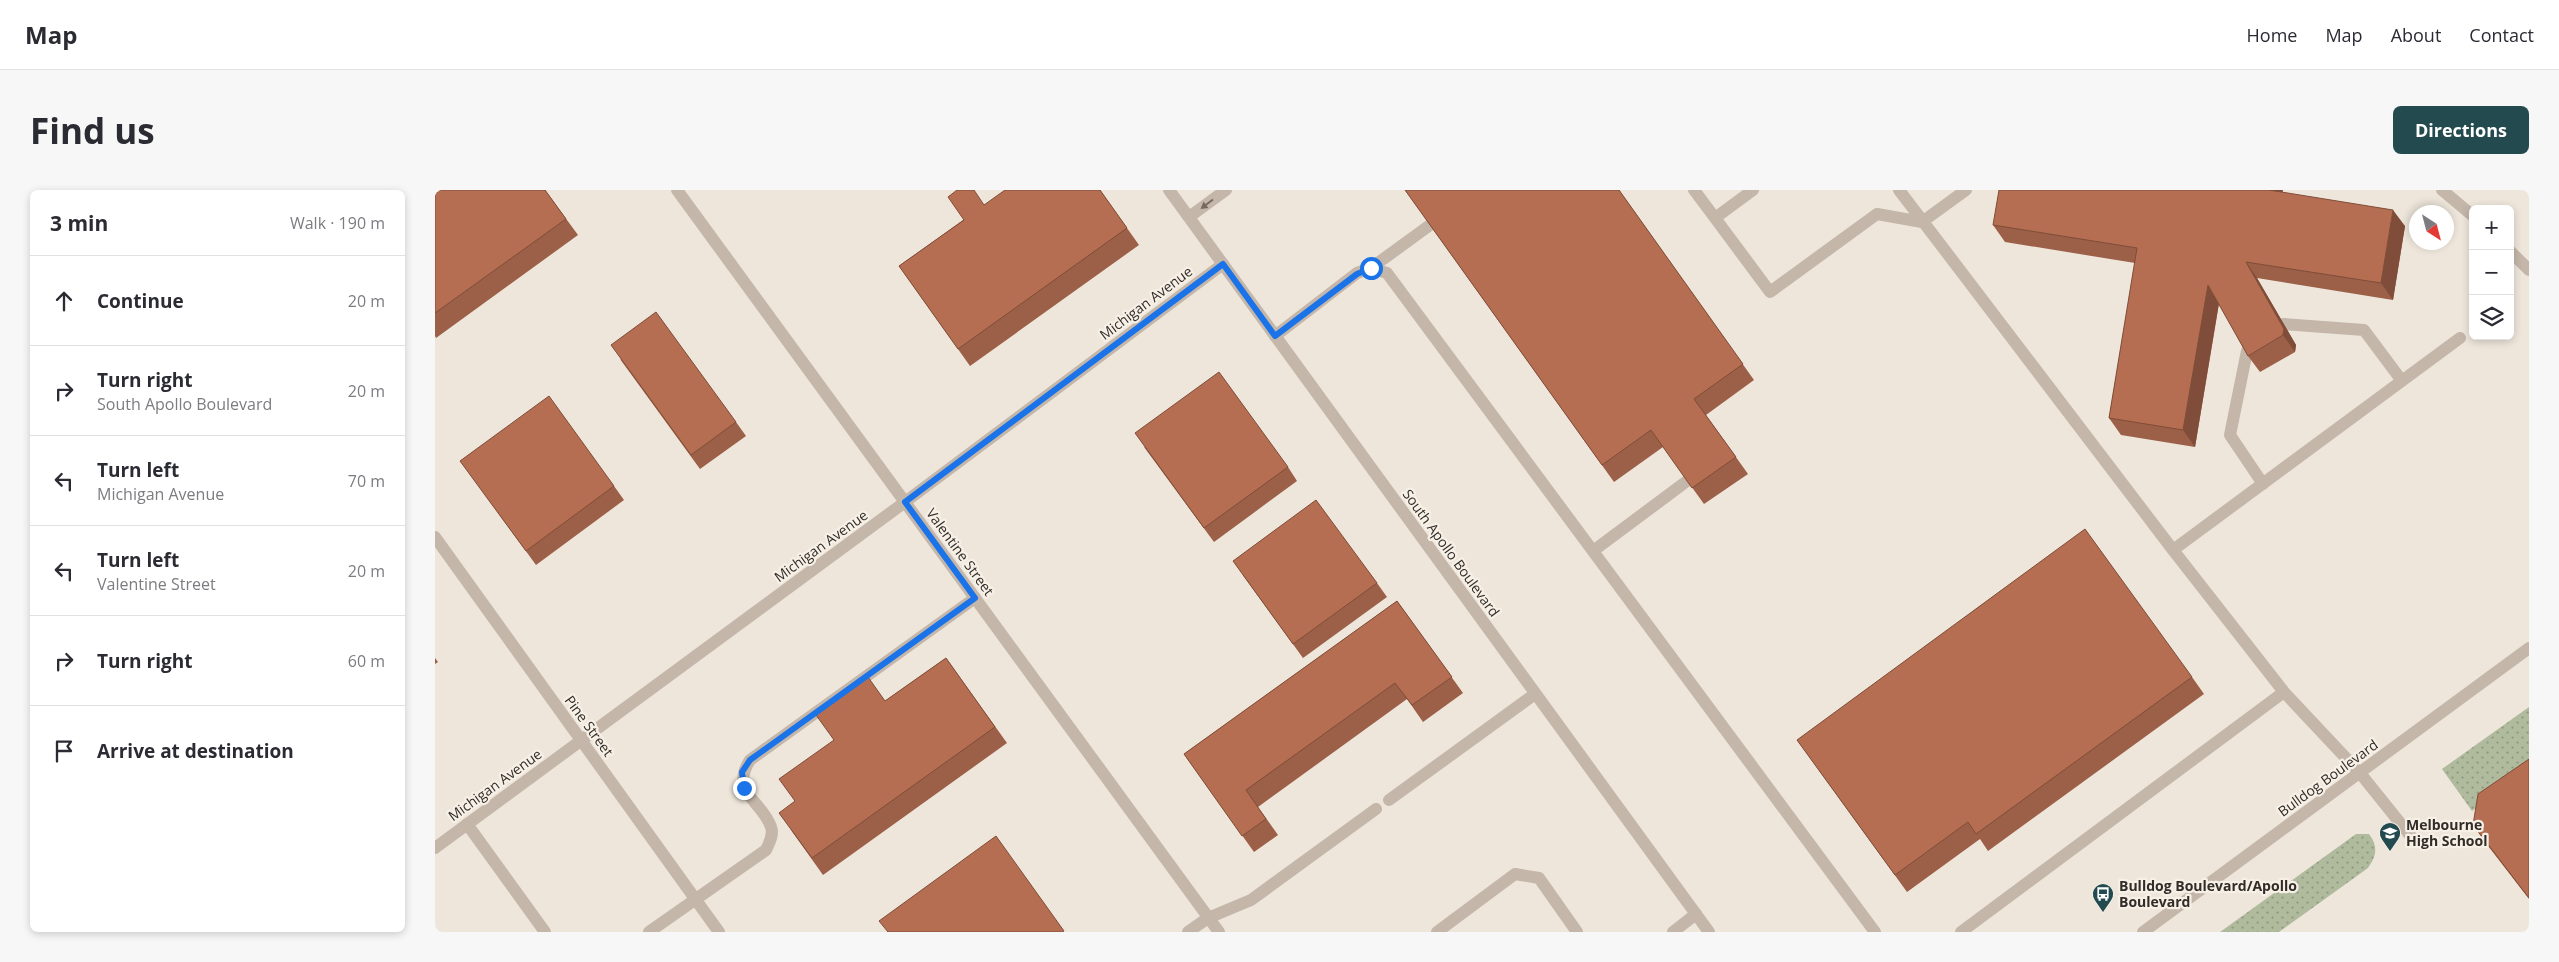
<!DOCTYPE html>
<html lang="en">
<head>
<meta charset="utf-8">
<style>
  :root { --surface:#fff; --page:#f7f7f7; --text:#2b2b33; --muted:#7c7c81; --line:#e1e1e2; --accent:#234a4e }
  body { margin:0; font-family:"Open Sans",sans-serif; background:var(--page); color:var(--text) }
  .controls { position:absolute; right:15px; top:15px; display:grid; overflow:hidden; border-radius:8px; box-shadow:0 2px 8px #0003 }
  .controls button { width:45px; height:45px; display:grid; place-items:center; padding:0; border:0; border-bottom:1px solid var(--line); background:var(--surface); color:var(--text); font:25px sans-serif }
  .compass { position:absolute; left:1974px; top:15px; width:45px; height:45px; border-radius:50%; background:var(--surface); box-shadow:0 2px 8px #0003; rotate:144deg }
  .stop { position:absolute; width:15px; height:15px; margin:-11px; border:4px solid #1a73e8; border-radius:50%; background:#fff }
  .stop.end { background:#1a73e8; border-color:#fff; box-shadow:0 1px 5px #0008 }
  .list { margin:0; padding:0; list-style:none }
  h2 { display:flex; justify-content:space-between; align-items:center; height:65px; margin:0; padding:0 20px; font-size:21px }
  h2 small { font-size:16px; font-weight:400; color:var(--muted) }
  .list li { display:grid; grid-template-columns:32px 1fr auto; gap:15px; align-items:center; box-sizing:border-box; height:90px; padding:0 20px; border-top:1px solid var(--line) }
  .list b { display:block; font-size:19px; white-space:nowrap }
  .list p { margin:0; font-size:16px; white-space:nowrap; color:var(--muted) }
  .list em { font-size:16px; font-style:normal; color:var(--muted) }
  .icon { flex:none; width:28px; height:28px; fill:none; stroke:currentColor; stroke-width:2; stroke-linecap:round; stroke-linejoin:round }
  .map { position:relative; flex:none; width:2094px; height:742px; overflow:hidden; border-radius:8px }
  header { display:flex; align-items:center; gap:30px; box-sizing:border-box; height:70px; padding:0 25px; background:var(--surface); border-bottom:1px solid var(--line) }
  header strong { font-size:24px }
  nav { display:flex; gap:28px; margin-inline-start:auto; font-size:18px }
  .intro { display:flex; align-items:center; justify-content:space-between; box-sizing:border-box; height:120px; padding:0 30px }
  h1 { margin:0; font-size:35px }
  .button { padding:12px 22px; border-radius:8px; background:var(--accent); color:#fff; font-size:18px; font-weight:700 }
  main { display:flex; gap:30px; padding:0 30px }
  aside { flex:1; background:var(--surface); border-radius:8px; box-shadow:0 2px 8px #0003 }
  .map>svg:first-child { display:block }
  .grass { fill:url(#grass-dots) }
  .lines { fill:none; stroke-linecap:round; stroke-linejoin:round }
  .service { stroke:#c4b6a9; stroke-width:12 }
  .minor { stroke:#c4b6a9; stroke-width:12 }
  .tertiary { stroke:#c4b6a9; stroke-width:12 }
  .wall { fill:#9c5f47 }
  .shaded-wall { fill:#7f4d39 }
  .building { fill:#b56e52; stroke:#7f4d39 }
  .oneway { fill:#746a62 }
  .route { stroke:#1a73e8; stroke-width:6 }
  .labels { text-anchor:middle; stroke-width:4.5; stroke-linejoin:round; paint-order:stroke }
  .street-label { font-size:14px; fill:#322c28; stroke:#f6f0e7 }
  .poi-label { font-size:14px; font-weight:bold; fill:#322c28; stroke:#f6f0e7; text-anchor:start }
</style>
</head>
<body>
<header>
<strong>Map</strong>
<nav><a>Home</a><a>Map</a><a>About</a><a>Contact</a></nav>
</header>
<div class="intro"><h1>Find us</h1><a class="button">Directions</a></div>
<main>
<aside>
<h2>3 min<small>Walk · 190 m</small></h2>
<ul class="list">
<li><svg class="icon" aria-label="ahead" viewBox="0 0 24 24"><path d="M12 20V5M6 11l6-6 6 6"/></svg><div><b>Continue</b></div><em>20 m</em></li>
<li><svg class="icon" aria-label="right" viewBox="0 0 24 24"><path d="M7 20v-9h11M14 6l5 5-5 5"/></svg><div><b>Turn right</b><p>South Apollo Boulevard</p></div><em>20 m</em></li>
<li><svg class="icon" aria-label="left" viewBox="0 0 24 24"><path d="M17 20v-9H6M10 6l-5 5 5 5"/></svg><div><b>Turn left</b><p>Michigan Avenue</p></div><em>70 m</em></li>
<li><svg class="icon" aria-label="left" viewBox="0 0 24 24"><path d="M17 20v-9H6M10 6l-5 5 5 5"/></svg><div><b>Turn left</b><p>Valentine Street</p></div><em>20 m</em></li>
<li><svg class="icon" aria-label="right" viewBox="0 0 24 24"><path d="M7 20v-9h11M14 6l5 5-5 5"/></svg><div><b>Turn right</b></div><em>60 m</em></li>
<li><svg class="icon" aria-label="arrive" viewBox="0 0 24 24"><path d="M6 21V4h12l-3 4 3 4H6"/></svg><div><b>Arrive at destination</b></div></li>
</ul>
</aside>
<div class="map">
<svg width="2094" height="742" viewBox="0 0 2094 742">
  <defs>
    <pattern id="grass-dots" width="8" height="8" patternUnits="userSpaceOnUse" patternTransform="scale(1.25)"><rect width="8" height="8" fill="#b0bb9e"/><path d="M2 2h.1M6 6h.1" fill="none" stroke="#909881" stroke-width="1.8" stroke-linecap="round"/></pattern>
  </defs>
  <rect width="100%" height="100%" fill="#eee6db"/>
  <path class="grass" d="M2094 517V579L2037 621 2007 579Z
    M1921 644H1934C1943 656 1942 665 1933 678L1844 742H1785Z"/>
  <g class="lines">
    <path class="service" d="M1259 0 1280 28
      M1318 0 1280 28 1335 102 1442 24 1487 32 1531 0
      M1464 0 1738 360
      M2007 0 2038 26
      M754 27 791 0
      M2075 61 2094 80
      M936 78 995 35
      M1849 134 1929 140 1967 191
      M840 146 922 83 936 78 952 83 1440 742
      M1812 161 1795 245 1828 294
      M1158 361 1252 291
      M954 610 1100 504
      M32 634 110 742
      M1978 649 1925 583 1849 502 1738 360 2025 148
      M214 742 331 660C334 653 339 645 336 637 327 610 294 603 315 570L540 408
      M753 742 773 728 816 710 941 619
      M1002 742 1080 684 1104 688 1142 742
      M1238 742 1261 724
      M1526 742 1849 502"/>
    <path class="minor" d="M242 0 784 742
      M0 347 284 742
      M0 658 470 312 788 74
      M1708 742 2094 458"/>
    <path class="tertiary" d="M734 0 1274 742"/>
  </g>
  <path class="wall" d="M0 0H110L143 45 1 148 0 146Z
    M665 0 704 55 535 176 464 76 549 15Z
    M970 0H1184L1319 190 1271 225 1313 284 1269 314 1228 257 1179 292Z
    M1848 3 1970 36 1958 110 1822 88 1861 155 1860 162 1825 182 1813 166 1784 114 1760 257 1686 245 1674 228 1700 73 1570 52 1558 35Z
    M185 169 301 232 311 246 265 279Z
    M709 257 853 277 862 291 779 352Z
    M35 284 179 296 189 310 101 375Z
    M807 384 942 393 952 407 868 468Z
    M962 411 1028 503 988 532 972 509 823 617 843 645 819 662 749 564Z
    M0 468 3 472 0 474Z
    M511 468 572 553 388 685 356 640 360 612 399 550 450 511Z
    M1757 487 1769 504 1553 661 1545 649 1472 702 1362 550Z
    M2094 569V709L2050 652 2038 635Z"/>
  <path class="shaded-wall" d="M1834 0H1848L1845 17Z
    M1958 20 1970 36 1958 110 1946 93Z
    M1811 72 1822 88 1861 155 1860 162 1848 145Z
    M1773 95 1784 112 1760 257 1748 240Z"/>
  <path class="building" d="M0 0H110L131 29 0 123Z
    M522 0H539L549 15 570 0H665L692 38 523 159 464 76 529 30 513 7Z
    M970 0H1184L1308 174 1259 209 1301 267 1257 298 1216 240 1167 275Z
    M1564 0H1834L1958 20 1946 93 1811 72 1849 139 1848 145 1813 166 1773 95 1748 240 1674 228 1702 58 1558 35Z
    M221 122 301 232 256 265 176 155Z
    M784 182 853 277 769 338 700 243Z
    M114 206 179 296 91 361 25 271Z
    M881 310 942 393 858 454 798 371Z
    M1650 339 1757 487 1541 644 1533 632 1460 685 1362 550Z
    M962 411 1017 487 977 515 960 493 811 600 831 629 807 646 749 564Z
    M511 468 560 537 377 668 344 623 360 611 344 589 399 550 381 525 433 487 450 511Z
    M2094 569V708L2038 635 2043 604Z
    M561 646 629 741 627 742H453L444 731Z"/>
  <defs><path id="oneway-solid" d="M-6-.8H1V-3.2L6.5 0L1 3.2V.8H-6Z" transform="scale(1.25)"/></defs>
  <use class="oneway" href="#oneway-solid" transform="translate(772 14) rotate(143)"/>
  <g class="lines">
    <path class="route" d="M309 598 307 582 315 570 540 408 470 312 788 74 840 146 922 84 936 78"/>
  </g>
  <defs>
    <g id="school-pin" transform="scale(1.125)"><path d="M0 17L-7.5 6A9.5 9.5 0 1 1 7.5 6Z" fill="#234a4e" stroke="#f6f0e7"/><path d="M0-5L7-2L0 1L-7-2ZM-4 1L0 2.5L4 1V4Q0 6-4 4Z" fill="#fff"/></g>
    <g id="bus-pin" transform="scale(1.125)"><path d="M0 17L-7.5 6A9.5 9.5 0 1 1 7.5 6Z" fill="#234a4e" stroke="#f6f0e7"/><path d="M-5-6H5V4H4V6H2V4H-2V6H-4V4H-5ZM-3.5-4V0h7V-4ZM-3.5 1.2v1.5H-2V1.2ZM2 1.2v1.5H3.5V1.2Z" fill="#fff"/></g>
  </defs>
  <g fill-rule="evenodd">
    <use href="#school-pin" x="1955" y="643"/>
    <use href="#bus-pin" x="1668" y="704"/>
  </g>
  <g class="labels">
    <g class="street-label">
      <text transform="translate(711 113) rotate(-37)" y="5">Michigan Avenue</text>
      <text transform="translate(386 356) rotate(-36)" y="5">Michigan Avenue</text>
      <text transform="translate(525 362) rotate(54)" y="5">Valentine Street</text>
      <text transform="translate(1016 363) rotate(54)" y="5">South Apollo Boulevard</text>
      <text transform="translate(154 536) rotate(54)" y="5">Pine Street</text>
      <text transform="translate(1893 588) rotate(-36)" y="5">Bulldog Boulevard</text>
      <text transform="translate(60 595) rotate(-36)" y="5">Michigan Avenue</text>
    </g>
    <g class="poi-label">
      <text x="1971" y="640">Melbourne<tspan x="1971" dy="16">High School</tspan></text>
      <text x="1684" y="701">Bulldog Boulevard/Apollo<tspan x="1684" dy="16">Boulevard</tspan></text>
    </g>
  </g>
</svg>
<div class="controls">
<button>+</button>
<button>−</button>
<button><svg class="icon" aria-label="layers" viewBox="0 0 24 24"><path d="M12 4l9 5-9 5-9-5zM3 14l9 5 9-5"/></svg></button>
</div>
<svg class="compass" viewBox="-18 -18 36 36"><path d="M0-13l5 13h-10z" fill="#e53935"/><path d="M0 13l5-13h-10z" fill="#7c7c81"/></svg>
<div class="stop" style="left:936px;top:78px"></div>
<div class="stop end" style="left:309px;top:598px"></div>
</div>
</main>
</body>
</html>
